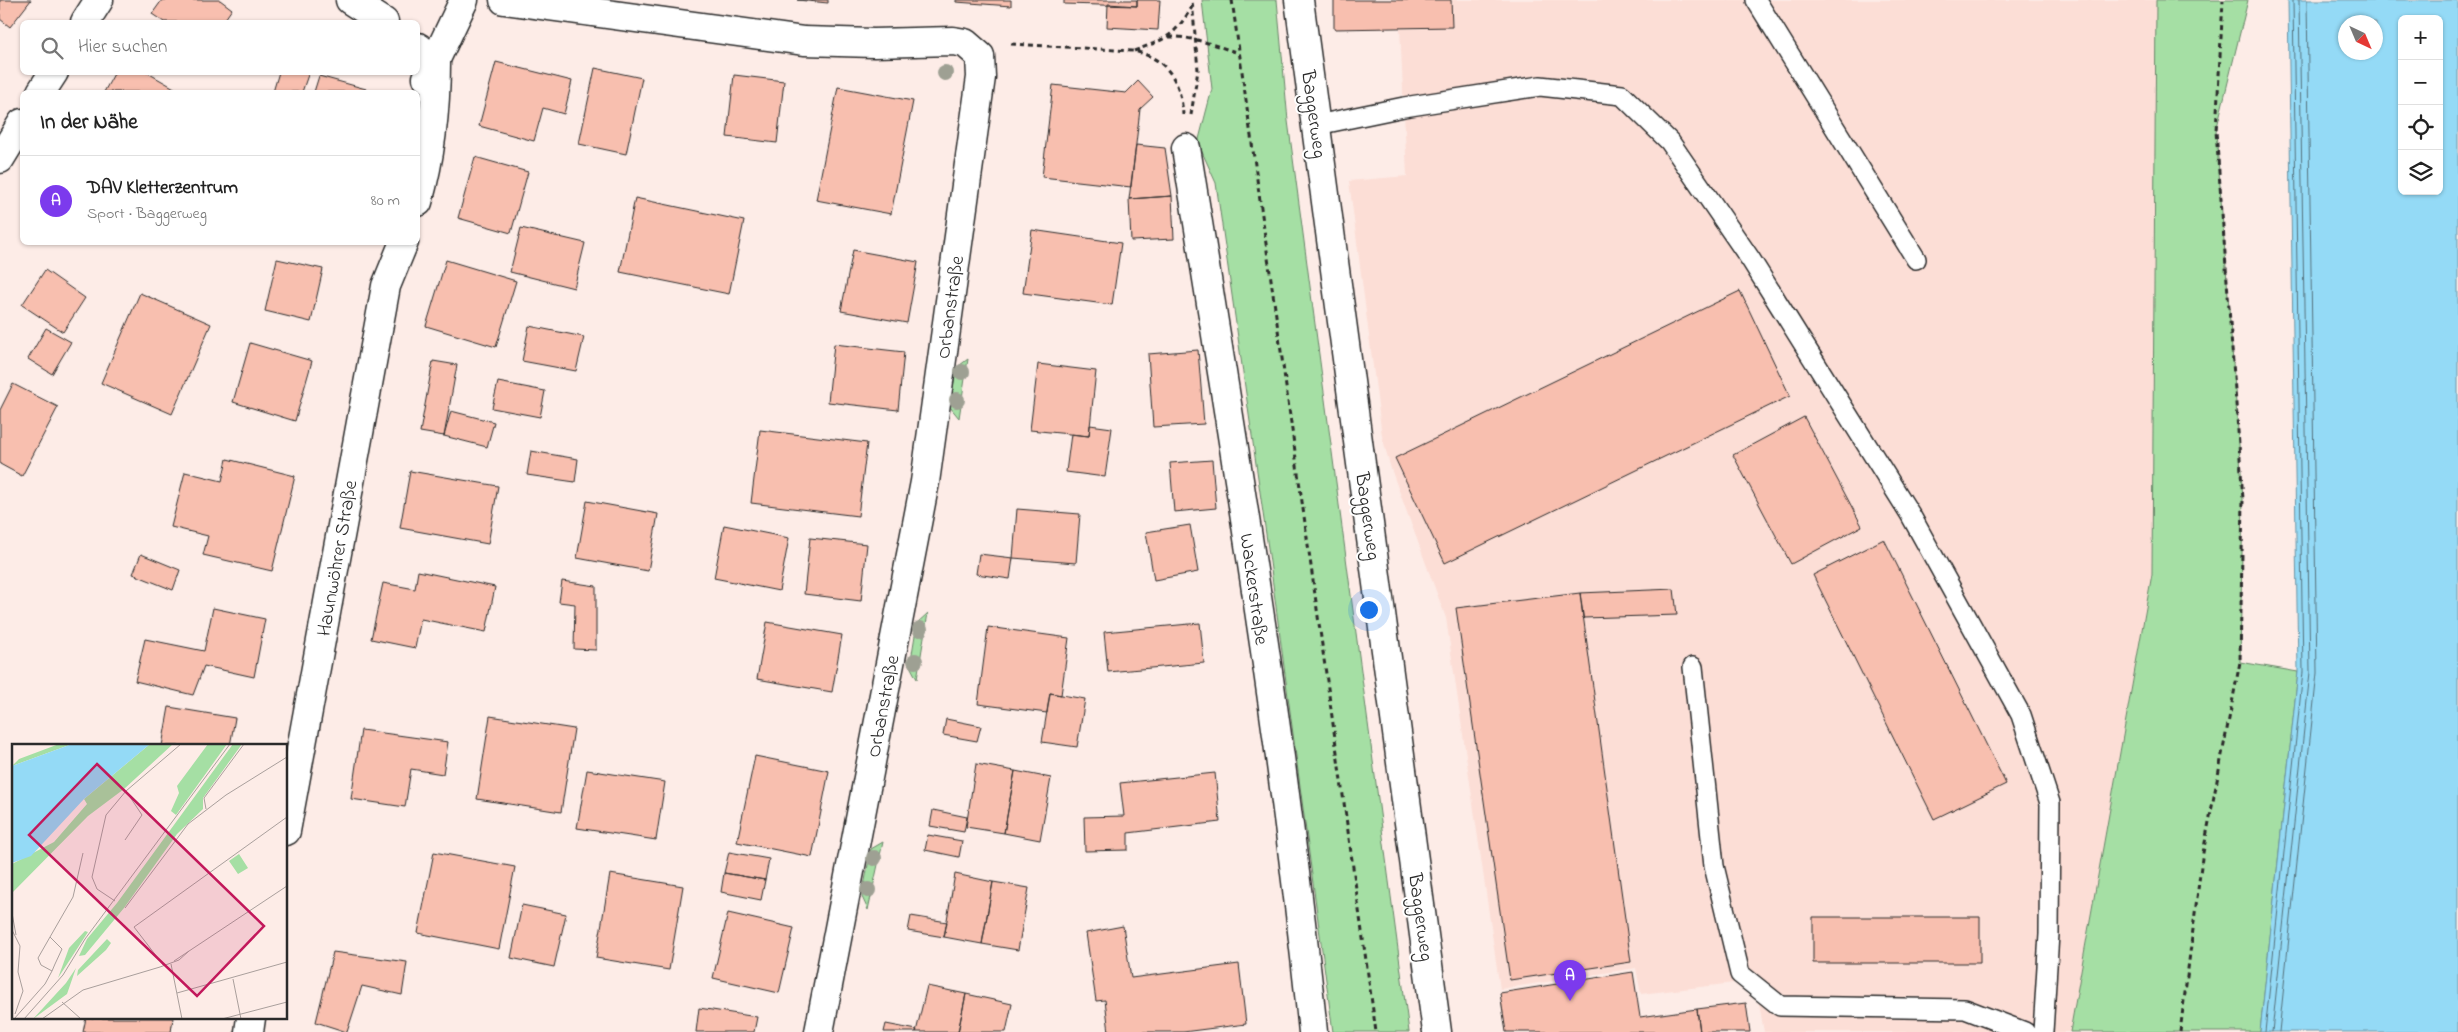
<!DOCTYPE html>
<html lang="de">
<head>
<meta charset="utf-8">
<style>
  :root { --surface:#fff; --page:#f6f6f6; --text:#222; --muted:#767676; --line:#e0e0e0; --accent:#7c3aed }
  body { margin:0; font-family:"Indie Flower",sans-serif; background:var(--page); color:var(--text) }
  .controls { position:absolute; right:15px; top:15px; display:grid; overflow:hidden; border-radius:8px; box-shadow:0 1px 4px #0004 }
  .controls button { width:45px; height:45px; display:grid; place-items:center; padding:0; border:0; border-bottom:1px solid var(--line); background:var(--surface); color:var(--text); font:25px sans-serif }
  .compass { position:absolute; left:2338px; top:15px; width:45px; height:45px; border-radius:50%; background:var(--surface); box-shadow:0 1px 4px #0004; rotate:136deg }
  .you { position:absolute; left:1368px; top:609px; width:18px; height:18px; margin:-12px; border:4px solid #fff; border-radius:50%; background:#1a73e8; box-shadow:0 0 0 8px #1a73e833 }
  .badge { display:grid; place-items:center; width:32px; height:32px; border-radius:50%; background:var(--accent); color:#fff; font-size:16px; font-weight:700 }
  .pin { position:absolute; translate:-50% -41px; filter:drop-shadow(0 1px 2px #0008) }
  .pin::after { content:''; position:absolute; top:26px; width:18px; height:15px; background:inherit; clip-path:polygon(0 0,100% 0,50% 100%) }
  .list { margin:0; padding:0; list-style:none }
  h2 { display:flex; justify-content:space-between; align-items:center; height:65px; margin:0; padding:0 20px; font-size:21px }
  h2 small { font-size:16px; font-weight:400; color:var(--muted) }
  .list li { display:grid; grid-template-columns:32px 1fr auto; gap:15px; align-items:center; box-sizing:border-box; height:90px; padding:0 20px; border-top:1px solid var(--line) }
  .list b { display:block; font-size:19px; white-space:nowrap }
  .list p { margin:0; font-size:16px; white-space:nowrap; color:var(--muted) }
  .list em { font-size:16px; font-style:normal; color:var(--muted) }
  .icon { flex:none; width:28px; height:28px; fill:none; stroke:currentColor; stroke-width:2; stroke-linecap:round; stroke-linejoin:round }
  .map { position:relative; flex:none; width:2458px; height:1032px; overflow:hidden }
  .search { position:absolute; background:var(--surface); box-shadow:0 1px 4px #0004; left:20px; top:20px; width:400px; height:55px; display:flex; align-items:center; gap:12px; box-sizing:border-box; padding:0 18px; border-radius:8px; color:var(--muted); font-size:19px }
  .panel { position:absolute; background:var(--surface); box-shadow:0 1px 4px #0004; left:20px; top:90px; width:400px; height:155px; border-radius:8px }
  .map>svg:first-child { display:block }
  .built { fill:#fcded6 }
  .green { fill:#a5dfa4; stroke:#688568 }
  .water { fill:#94daf6; stroke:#6a94a5; fill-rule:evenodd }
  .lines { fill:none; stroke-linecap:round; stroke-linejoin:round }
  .shore { stroke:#55717c; stroke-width:1 }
  .building { fill:#f8bfaf; stroke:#2b2b2b }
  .lane-casing { stroke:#2b2b2b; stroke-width:22 }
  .street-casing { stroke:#2b2b2b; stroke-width:31 }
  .secondary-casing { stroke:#2b2b2b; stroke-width:31 }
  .path { stroke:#2b2b2b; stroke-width:3; stroke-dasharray:5 4; stroke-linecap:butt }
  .lane { stroke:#fff; stroke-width:19 }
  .street { stroke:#fff; stroke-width:28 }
  .secondary { stroke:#fff; stroke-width:28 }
  .tree { fill:#9ea093 }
  .labels { text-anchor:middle; stroke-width:4; stroke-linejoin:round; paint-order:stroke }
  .street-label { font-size:20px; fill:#2b2b2b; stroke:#fff }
  .inset-road { fill:none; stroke:#a99f9c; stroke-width:1 }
  .view { fill:#c2185b; fill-opacity:0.15; stroke:#c2185b; stroke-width:2.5 }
  .inset-edge { fill:none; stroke:#2b2b2b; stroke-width:2.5 }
</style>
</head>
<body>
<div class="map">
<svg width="2458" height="1032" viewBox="0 0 2458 1032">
  <rect width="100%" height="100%" fill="#fdece7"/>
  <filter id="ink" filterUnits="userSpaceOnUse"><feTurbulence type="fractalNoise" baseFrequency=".02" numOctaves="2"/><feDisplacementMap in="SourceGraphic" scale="10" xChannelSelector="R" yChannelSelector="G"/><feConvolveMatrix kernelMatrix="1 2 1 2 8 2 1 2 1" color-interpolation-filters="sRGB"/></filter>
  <g filter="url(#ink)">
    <path class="built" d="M1334 0H2156L2152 574 2070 1032H1764L1758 998 1742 982 1641 994 1636 968 1500 989 1446 618 1391 469 1382 436 1349 181 1407 176 1400 28 1334 29Z"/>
    <path class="green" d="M1202 0H1277L1288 121 1409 1032H1333L1270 562 1216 183 1198 143 1212 89Z
      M2156 0H2248L2216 131 2243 499 2240 662 2298 672 2260 1032H2070L2152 574Z
      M968 359 959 418 950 407 956 368Z
      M928 613 917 679 910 666 917 623Z
      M883 842 868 910 862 897 871 849Z"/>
    <path class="water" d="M2288 0H2458V1032H2260L2298 672ZM2402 19H2439V191H2402ZM2346 22H2376V52H2346Z"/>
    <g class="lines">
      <path class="shore" d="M2265 1032 2303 672 2293 0
        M2272 1032 2310 672 2299 0
        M2279 1032 2317 673 2307 0"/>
    </g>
    <path class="building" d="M0 0H31L10 27 0 19Z
      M162 0H220L232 9 223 22H164L152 14Z
      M797 0H828V3Z
      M956 0H1011V6L956 2Z
      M1064 0H1137V6L1064 4Z
      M1137 0H1160L1158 30 1107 27 1108 4 1137 6Z
      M1334 0H1451L1452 27 1334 29Z
      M496 62 572 81 564 114 543 108 534 141 479 126Z
      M595 68 642 78 626 154 579 144Z
      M115 72H146L176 89 173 92H104Z
      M279 72H309L302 92H273Z
      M734 75 784 81 777 143 727 137Z
      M319 76 366 89 365 92H314Z
      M1138 81 1153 97 1140 109 1131 187 1042 177 1053 85 1126 93Z
      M838 87 913 101 891 214 816 200Z
      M1136 145 1165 148 1172 196 1129 199Z
      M475 157 528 172 511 233 458 218Z
      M1172 196 1174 239 1131 241 1129 199Z
      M635 198 744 221 729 294 620 272Z
      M521 228 585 243 574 288 510 272Z
      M1032 230 1121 243 1112 305 1023 293Z
      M853 250 918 262 907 323 841 311Z
      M277 259 323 269 311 322 265 311Z
      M446 260 516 281 496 347 426 326Z
      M45 270 85 298 63 332 22 305Z
      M1740 291 1790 396 1445 563 1395 458Z
      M140 293 211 324 172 414 101 383Z
      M529 326 584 337 576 371 522 361Z
      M46 328 71 342 52 374 28 359Z
      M250 343 312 361 295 421 233 402Z
      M834 344 904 352 898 410 828 402Z
      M1198 350 1204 424 1153 427 1148 354Z
      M433 361 457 365 444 436 420 432Z
      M1038 364 1096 371 1089 436 1030 430Z
      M498 382 545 391 540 417 492 408Z
      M13 384 58 407 22 476 0 464V410Z
      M451 411 494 422 487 447 444 436Z
      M1804 417 1862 526 1791 564 1733 455Z
      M1090 425 1112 428 1105 477 1066 472 1071 434 1089 436Z
      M760 430 867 443 858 516 751 503Z
      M531 451 578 459 575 482 527 475Z
      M227 459 295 476 272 571 203 555 208 536 171 527 185 472 222 481Z
      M1212 460 1216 508 1174 512 1170 463Z
      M410 471 498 486 488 544 400 528Z
      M587 501 658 514 648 571 577 558Z
      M1017 509 1080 514 1076 563 1013 558Z
      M724 525 789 538 779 591 714 578Z
      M1190 525 1198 572 1154 580 1146 532Z
      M810 538 867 544 861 601 804 594Z
      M1884 539 2006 784 1934 819 1813 575Z
      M141 554 180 570 173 590 133 574Z
      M979 554 1013 558 1010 579 976 574Z
      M418 571 495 587 486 632 421 619 415 648 371 639 383 583 415 589Z
      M562 581 596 586V650L574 649 575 604 559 602Z
      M1674 589 1677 615 1583 618 1580 593Z
      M1580 593 1631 962 1510 980 1456 608Z
      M213 608 265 619 254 677 204 666 193 695 135 681 145 639 204 651Z
      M767 622 842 635 832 692 757 679Z
      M1200 623 1204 663 1108 672 1104 632Z
      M988 627 1069 638 1061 695 1050 693 1047 713 978 704Z
      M1050 693 1085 699 1077 747 1042 742Z
      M169 707 235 718 230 746H162Z
      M490 716 574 729 561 812 477 799Z
      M946 719 981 726 977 741 943 735Z
      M361 730 448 742 443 774 411 769 405 807 351 799Z
      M755 756 829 771 812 857 737 842Z
      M976 764 1015 771 1004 833 966 827Z
      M587 770 665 782 656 840 577 828Z
      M1015 771 1051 778 1040 840 1004 833Z
      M1215 773 1220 822 1128 833V850L1085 851 1084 817 1124 816 1120 783Z
      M933 810 967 817 964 832 930 826Z
      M928 835 962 841 959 857 925 850Z
      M434 852 515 867 499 949 418 933Z
      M729 852 769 859 765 880 724 873Z
      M724 873 765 880 761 900 721 892Z
      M610 874 683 886 669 970 596 958Z
      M955 874 993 882 982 944 944 937Z
      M993 882 1029 888 1018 950 982 944Z
      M522 905 566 914 554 967 511 958Z
      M728 913 794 928 779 993 713 978Z
      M911 916 947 922 944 937 908 931Z
      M1813 917H1980V963H1813Z
      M1123 926 1131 978 1239 964 1246 1024 1183 1032H1109L1105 1000 1096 1001 1086 933Z
      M333 952 407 962 402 995 362 986 347 1032 316 1022Z
      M1633 972 1640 1017 1697 1009 1700 1032H1506L1500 993Z
      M927 986 966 994 958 1032H916Z
      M966 994 1012 1004 1006 1032H958Z
      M1746 1003 1750 1032H1700L1697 1009Z
      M699 1008 757 1017 754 1032H696Z
      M86 1018H173L171 1032H83Z
      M886 1024 917 1030 916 1032H884Z"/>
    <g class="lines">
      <g class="lane-casing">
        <path id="lane" d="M1756 0 1916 259
          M1317 125 1404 107 1540 86 1622 95 1670 142 1751 260 1910 514 2021 715 2050 803 2049 934 2043 1032
          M1693 667 1714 866 1740 974 1780 1006 1965 1009 2025 1032"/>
      </g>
      <g class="street-casing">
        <path id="street" d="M350 0 384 22
          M504 0 804 41 874 43 953 41 965 43 980 56 981 77 925 482 819 1032
          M1299 0 1437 1032
          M85 22 99 0
          M418 47 436 61
          M41 92 54 72
          M1186 148C1233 442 1283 736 1313 1032
          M0 159 22 123"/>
      </g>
      <g class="secondary-casing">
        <path id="secondary" d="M427 78 464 0
          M418 202C431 156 436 109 436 61
          M286 831 386 286 404 242
          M249 1032 251 1018"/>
      </g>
      <path class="path" d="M1232 0 1376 1032
        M1169 37C1193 36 1216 46 1239 53
        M1011 44 1134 51C1168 59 1181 82 1183 115
        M1134 51C1167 38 1173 38 1192 7
        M1191 115 1198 70 1192 0
        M2180 1032 2202 858 2240 662 2243 499 2216 131 2223 0"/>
      <use href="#lane" class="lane"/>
      <use href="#street" class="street"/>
      <use href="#secondary" class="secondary"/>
    </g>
    <g class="tree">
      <circle cx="945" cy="73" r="8"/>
      <circle cx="962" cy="372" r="8"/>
      <circle cx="957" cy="400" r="8"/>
      <circle cx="920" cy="629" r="8"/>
      <circle cx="915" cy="661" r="8"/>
      <circle cx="874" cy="858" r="8"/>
      <circle cx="868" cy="890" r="8"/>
    </g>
  </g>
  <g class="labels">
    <g class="street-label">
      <text transform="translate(1315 114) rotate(82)" y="7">Baggerweg</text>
      <text transform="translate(949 307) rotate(-82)" y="7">Orbanstraße</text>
      <text transform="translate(1369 516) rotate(82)" y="7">Baggerweg</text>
      <text transform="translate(336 558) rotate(-80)" y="7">Haunwöhrer Straße</text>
      <text transform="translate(1255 589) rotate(82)" y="7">Wackerstraße</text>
      <text transform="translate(882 706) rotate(-79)" y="7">Orbanstraße</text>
      <text transform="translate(1422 917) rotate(82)" y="7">Baggerweg</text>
    </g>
  </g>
  <g transform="translate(12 744)">
    <rect width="275" height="275" fill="#fdece7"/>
    <path d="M47 0H60L0 22 7 15ZM138 0H161L112 45 76 72 0 149V120L42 98 75 60 72 55ZM196 0H215L164 71 159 67 167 49 165 42ZM221 0H230L191 54V65L165 90 112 164 73 211 67 212 75 195 105 159ZM227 110 236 124 226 130 217 117ZM73 187 76 188 46 234 57 204ZM95 195 99 199 94 206 65 232 66 226ZM64 224 55 250 21 275 54 239Z" fill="#a5dfa4"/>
    <path d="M60 0H138L72 55 19 112 0 119V22Z" fill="#94daf6"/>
    <path class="inset-road" d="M194 65 192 54 232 0M113 96 130 71 114 47 169 0M103 157 85 145 80 133 94 71 114 47M113 164 176 80 214 51 275 13M0 169 4 191M0 186 8 202 6 228 11 247 3 270M38 193 61 153 71 109M162 217 275 142M159 220 170 275M152 222 122 183 275 73M221 235 229 275M165 249 275 218M50 258 69 275M2 275 33 240 40 227 43 220 50 205 38 193 26 214 29 221 40 227M12 275 51 231 73 195 218 0M30 275 71 246 148 223 167 216 177 207M210 275 275 258"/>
    <path class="view" d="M85 20 252 182 185 252 17 91Z"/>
    <rect width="275" height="275" class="inset-edge"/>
  </g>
</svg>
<div class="controls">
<button>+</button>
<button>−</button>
<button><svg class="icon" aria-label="locate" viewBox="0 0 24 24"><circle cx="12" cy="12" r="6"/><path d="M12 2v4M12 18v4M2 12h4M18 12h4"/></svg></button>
<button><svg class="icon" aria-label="layers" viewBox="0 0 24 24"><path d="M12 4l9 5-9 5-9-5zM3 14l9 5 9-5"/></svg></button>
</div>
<svg class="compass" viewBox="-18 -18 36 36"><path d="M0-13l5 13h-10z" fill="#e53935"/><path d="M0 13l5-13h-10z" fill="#767676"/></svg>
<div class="you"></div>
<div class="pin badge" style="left:1570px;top:1001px">A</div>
<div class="search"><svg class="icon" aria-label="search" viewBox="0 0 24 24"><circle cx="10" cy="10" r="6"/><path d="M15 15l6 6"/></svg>Hier suchen</div>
<section class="panel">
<h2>In der Nähe<small></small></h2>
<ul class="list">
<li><span class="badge">A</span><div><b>DAV Kletterzentrum</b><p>Sport · Baggerweg</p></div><em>80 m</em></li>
</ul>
</section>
</div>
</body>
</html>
